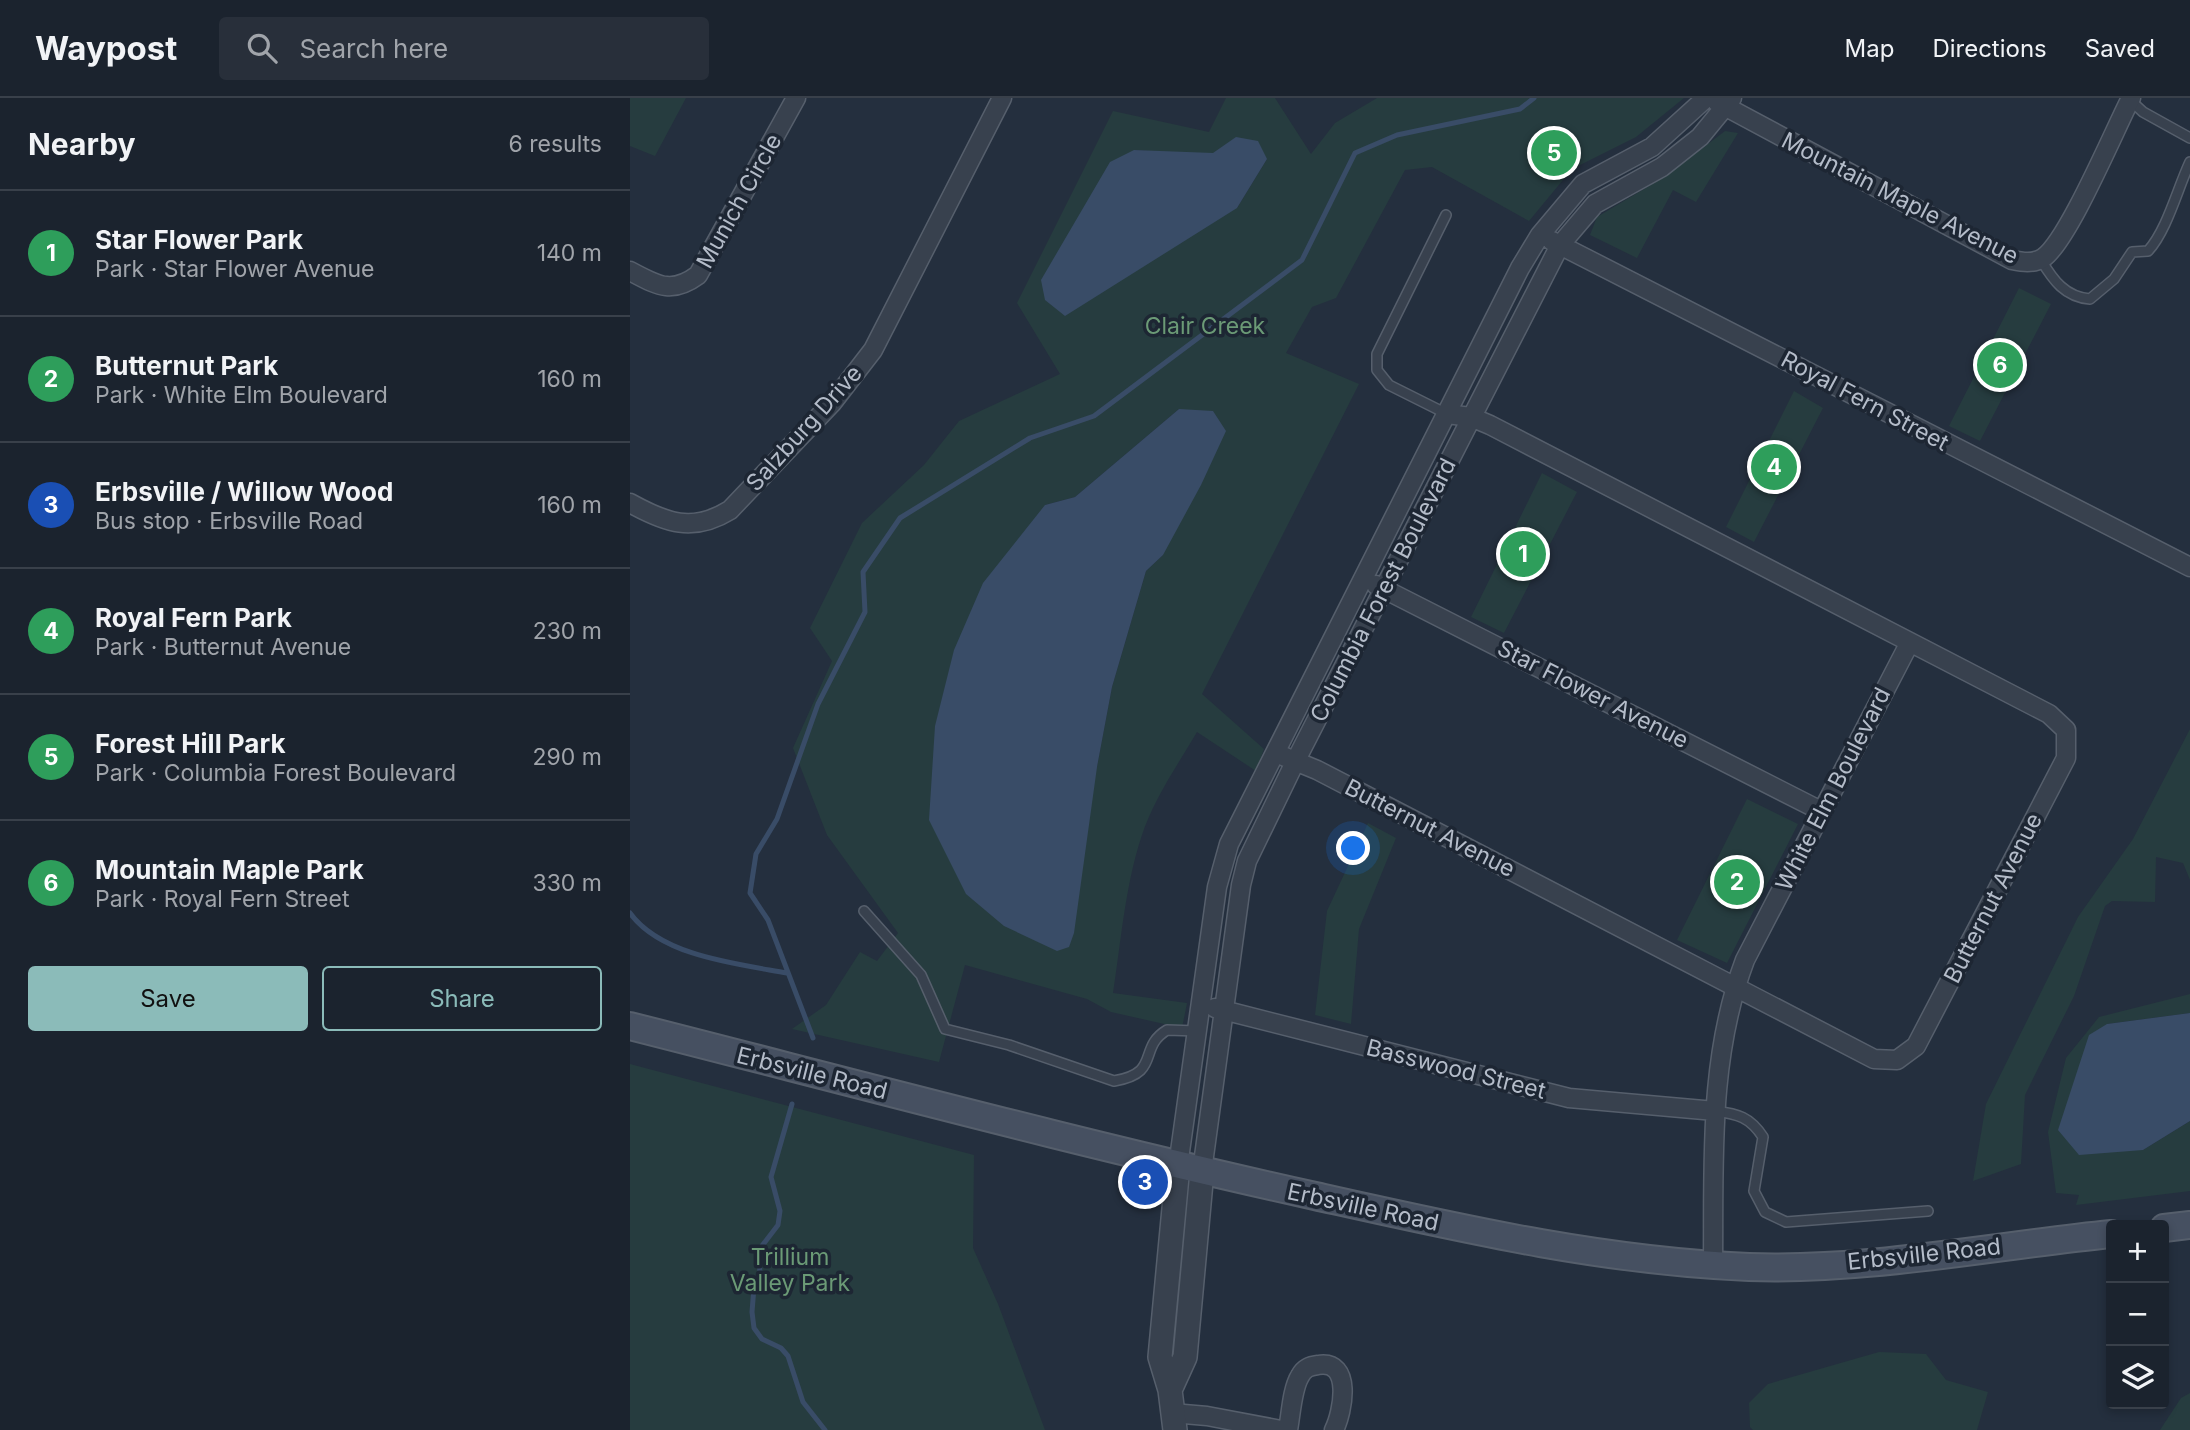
<!DOCTYPE html>
<html lang="en">
<head>
<meta charset="utf-8">
<style>
  :root { --surface:#1b232e; --page:#282f3a; --text:#f1f3f6; --muted:#a0a4aa; --line:#39404a; --accent:#8bbbb9 }
  body { margin:0; font-family:Inter,sans-serif; background:var(--page); color:var(--text) }
  .controls { position:absolute; right:21px; bottom:21px; display:grid; overflow:hidden; border-radius:7px; box-shadow:0 4px 10px #0003 }
  .controls button { width:63px; height:63px; display:grid; place-items:center; padding:0; border:0; border-bottom:2px solid var(--line); background:var(--surface); color:var(--text); font:35px sans-serif }
  .you { position:absolute; left:724px; top:751px; width:24px; height:24px; margin:-18px; border:5px solid #fff; border-radius:50%; background:#1a73e8; box-shadow:0 0 0 10px #1a73e833 }
  .badge { display:grid; place-items:center; width:46px; height:46px; border-radius:50%; background:var(--accent); color:#fff; font-size:23px; font-weight:700 }
  .pin { position:absolute; translate:-50% -50%; border:4px solid #fff; box-shadow:0 2px 7px #0006 }
  .list { margin:0; padding:0; list-style:none }
  h2 { display:flex; justify-content:space-between; align-items:center; height:91px; margin:0; padding:0 28px; font-size:30px }
  h2 small { font-size:23px; font-weight:400; color:var(--muted) }
  .list li { display:grid; grid-template-columns:46px 1fr auto; gap:21px; align-items:center; box-sizing:border-box; height:126px; padding:0 28px; border-top:2px solid var(--line) }
  .list b { display:block; font-size:26px; white-space:nowrap }
  .list p { margin:0; font-size:23px; white-space:nowrap; color:var(--muted) }
  .list em { font-size:23px; font-style:normal; color:var(--muted) }
  .actions { display:flex; gap:14px; padding:21px 28px }
  .actions a { flex:1; padding:16px 0; border:2px solid var(--accent); border-radius:7px; text-align:center; font-size:24px; color:var(--accent) }
  .actions .main { background:var(--accent); color:#111 }
  .icon { flex:none; width:38px; height:38px; fill:none; stroke:currentColor; stroke-width:2; stroke-linecap:round; stroke-linejoin:round }
  .map { position:relative; flex:none; width:1560px; height:1332px; overflow:hidden }
  header { display:flex; align-items:center; gap:42px; box-sizing:border-box; height:98px; padding:0 35px; background:var(--surface); border-bottom:2px solid var(--line) }
  header strong { font-size:33px }
  nav { display:flex; gap:38px; margin-inline-start:auto; font-size:24px }
  .search { width:490px; height:63px; background:var(--page); display:flex; align-items:center; gap:18px; box-sizing:border-box; padding:0 24px; border-radius:7px; color:var(--muted); font-size:26px }
  main { display:flex }
  aside { flex:1; background:var(--surface) }
  .map>svg:first-child { display:block }
  .green { fill:#263c3f; fill-rule:evenodd }
  .water { fill:#394c67 }
  .lines { fill:none; stroke-linecap:round; stroke-linejoin:round }
  .stream { stroke:#394c67; stroke-width:5 }
  .service-casing { stroke:#565f6c; stroke-width:12 }
  .minor-casing { stroke:#565f6c; stroke-width:21 }
  .tertiary-casing { stroke:#565f6c; stroke-width:26 }
  .secondary-casing { stroke:#565f6c; stroke-width:30 }
  .service { stroke:#38414e; stroke-width:9 }
  .minor { stroke:#38414e; stroke-width:18 }
  .tertiary { stroke:#38414e; stroke-width:23 }
  .secondary { stroke:#465061; stroke-width:26 }
  .labels { text-anchor:middle; stroke-width:7; stroke-linejoin:round; paint-order:stroke }
  .street-label { font-size:23px; fill:#b4bcc9; stroke:#1d2633 }
  .park-label { font-size:23px; fill:#6b9a76; stroke:#1d2633 }
</style>
</head>
<body>
<header>
<strong>Waypost</strong>
<div class="search"><svg class="icon" aria-label="search" viewBox="0 0 24 24"><circle cx="10" cy="10" r="6"/><path d="M15 15l6 6"/></svg>Search here</div>
<nav><a>Map</a><a>Directions</a><a>Saved</a></nav>
</header>
<main>
<aside>
<h2>Nearby<small>6 results</small></h2>
<ul class="list">
<li><span class="badge" style="background:#2e9e5b">1</span><div><b>Star Flower Park</b><p>Park · Star Flower Avenue</p></div><em>140 m</em></li>
<li><span class="badge" style="background:#2e9e5b">2</span><div><b>Butternut Park</b><p>Park · White Elm Boulevard</p></div><em>160 m</em></li>
<li><span class="badge" style="background:#1a4fb4">3</span><div><b>Erbsville / Willow Wood</b><p>Bus stop · Erbsville Road</p></div><em>160 m</em></li>
<li><span class="badge" style="background:#2e9e5b">4</span><div><b>Royal Fern Park</b><p>Park · Butternut Avenue</p></div><em>230 m</em></li>
<li><span class="badge" style="background:#2e9e5b">5</span><div><b>Forest Hill Park</b><p>Park · Columbia Forest Boulevard</p></div><em>290 m</em></li>
<li><span class="badge" style="background:#2e9e5b">6</span><div><b>Mountain Maple Park</b><p>Park · Royal Fern Street</p></div><em>330 m</em></li>
</ul>
<div class="actions"><a class="main">Save</a><a>Share</a></div>
</aside>
<div class="map">
<svg width="1560" height="1332" viewBox="0 0 1560 1332">
  <rect width="100%" height="100%" fill="#242f3e"/>
  <path class="green" d="M0 0H56L25 58 0 48Z
    M596 0H645L681 56 705 25 747 0H1054L1006 39 942 71 899 123 802 69 775 72 706 200 682 209 656 255 729 286 572 596 634 651 626 673 567 634C547 668 523 702 511 740 495 789 491 844 483 895L557 905 552 930 481 914 457 901 335 867 309 964 162 931 196 907 230 854 247 863 268 835 197 737 163 650 202 563 180 530 232 425 294 367 329 323 430 276 387 205 483 13 579 34ZM504 52 637 61 607 110ZM549 311 533 457 516 473 482 589 467 669 415 407 445 399Z
    M1095 33 1108 35 1066 104 1043 92 1007 160 960 137 967 119 1036 78Z
    M1389 190 1421 206 1350 343 1319 328Z
    M1164 293 1193 310 1124 444 1096 429Z
    M912 375 947 394 874 535 841 519Z
    M1560 631V782L1553 765 1526 759 1525 804 1482 803 1475 808 1444 898 1395 997 1391 1066 1343 1083 1356 1006 1448 819 1503 741Z
    M1117 701 1168 726 1097 865 1047 842Z
    M738 725 766 740 729 831 721 926 685 917 697 813Z
    M1560 896V915L1477 926 1513 1052 1560 1023V1093L1446 1107 1449 1097 1426 1095 1418 1034 1436 960 1469 919Z
    M0 966 344 1057 343 1150 368 1206 415 1332H0Z
    M1249 1254 1296 1256 1316 1282 1358 1294 1347 1332H1123L1120 1329 1119 1305 1138 1286Z
    M1560 1295V1332H1530L1551 1300Z"/>
  <path class="water" d="M606 39 628 43 637 61 607 110 435 218 415 202 411 182 480 64 504 52 583 55Z
    M549 311 583 313 596 333 571 387 533 457 516 473 482 589 467 669 444 835 439 849 427 853 374 828 336 796 299 722 305 628 324 552 353 485 415 407 445 399Z
    M1560 915V1023L1513 1052 1449 1057 1428 1032 1459 937 1477 926Z"/>
  <g class="lines">
    <path class="stream" d="M0 815C31 858 107 866 157 875
      M183 940 138 822 120 795 126 756 147 721 188 606 235 514 233 474 270 420 400 340 464 318 672 162 725 55 767 37 890 11 904 0
      M162 1006 141 1079 150 1113 148 1127 128 1153 130 1174 124 1189 122 1214 124 1230 132 1241 151 1250 158 1258 173 1304 195 1332"/>
    <g class="service-casing">
      <path id="service" d="M1500 2 1513 14 1560 40
        M816 117 747 256V272L759 287 817 316
        M1411 162C1423 182 1435 199 1460 201L1484 181 1502 154 1518 153C1537 132 1547 92 1560 64
        M234 813 291 877 315 931 379 947 484 983C532 975 507 950 537 932L568 933
        M1085 1013C1108 1016 1120 1019 1133 1039L1124 1093 1135 1114 1156 1124 1298 1113"/>
    </g>
    <g class="minor-casing">
      <path id="minor" d="M1087 4 1382 162C1392 164 1403 166 1413 160 1438 143 1484 33 1501 0
        M922 143 1560 469
        M0 173C27 187 41 197 68 177L166 0
        M0 405C36 425 63 435 100 412L202 305 243 252 372 0
        M746 487 1191 713
        M648 656 687 672 1244 961 1267 962 1286 948 1436 660V632L1419 616 860 327 841 319 817 316
        M585 910 939 1000 1085 1013
        M548 1068 587 789 599 746 890 170 910 137 953 86 1022 49 1076 0
        M572 1073 611 787 617 763 666 662 930 147 965 106 1032 69 1070 39 1102 0
        M1083 1167C1084 1064 1078 960 1115 862L1280 544
        M542 1315 577 1318 651 1332
        M658 1332C661 1316 662 1291 670 1278 674 1270 680 1268 688 1267 723 1261 713 1314 704 1332"/>
    </g>
    <g class="tertiary-casing">
      <path id="tertiary" d="M540 1292 555 1259 572 1073
        M545 1332 540 1292 530 1259 548 1068"/>
    </g>
    <g class="secondary-casing">
      <path id="secondary" d="M0 928C228 986 455 1047 685 1098 829 1130 971 1163 1119 1169 1239 1173 1362 1148 1481 1136
        M1534 1130 1560 1127"/>
    </g>
    <use href="#service" class="service"/>
    <use href="#minor" class="minor"/>
    <use href="#tertiary" class="tertiary"/>
    <use href="#secondary" class="secondary"/>
  </g>
  <g class="labels">
    <g class="street-label">
      <text transform="translate(1270 100) rotate(27)" y="8">Mountain Maple Avenue</text>
      <text transform="translate(109 103) rotate(-61)" y="8">Munich Circle</text>
      <text transform="translate(1235 303) rotate(28)" y="8">Royal Fern Street</text>
      <text transform="translate(174 330) rotate(-48)" y="8">Salzburg Drive</text>
      <text transform="translate(753 492) rotate(-63)" y="8">Columbia Forest Boulevard</text>
      <text transform="translate(963 596) rotate(27)" y="8">Star Flower Avenue</text>
      <text transform="translate(1203 691) rotate(-63)" y="8">White Elm Boulevard</text>
      <text transform="translate(800 730) rotate(27)" y="8">Butternut Avenue</text>
      <text transform="translate(1363 800) rotate(-63)" y="8">Butternut Avenue</text>
      <text transform="translate(826 971) rotate(14)" y="8">Basswood Street</text>
      <text transform="translate(182 975) rotate(14)" y="8">Erbsville Road</text>
      <text transform="translate(733 1109) rotate(12)" y="8">Erbsville Road</text>
      <text transform="translate(1294 1156) rotate(-6)" y="8">Erbsville Road</text>
    </g>
    <g class="park-label">
      <text x="575" y="236">Clair Creek</text>
      <text x="160" y="1167">Trillium<tspan x="160" dy="26">Valley Park</tspan></text>
    </g>
  </g>
</svg>
<div class="controls">
<button>+</button>
<button>−</button>
<button><svg class="icon" aria-label="layers" viewBox="0 0 24 24"><path d="M12 4l9 5-9 5-9-5zM3 14l9 5 9-5"/></svg></button>
</div>
<div class="you"></div>
<div class="pin badge" style="left:893px;top:456px;background:#2e9e5b">1</div>
<div class="pin badge" style="left:1107px;top:784px;background:#2e9e5b">2</div>
<div class="pin badge" style="left:515px;top:1084px;background:#1a4fb4">3</div>
<div class="pin badge" style="left:1144px;top:369px;background:#2e9e5b">4</div>
<div class="pin badge" style="left:924px;top:55px;background:#2e9e5b">5</div>
<div class="pin badge" style="left:1370px;top:267px;background:#2e9e5b">6</div>
</div>
</main>
</body>
</html>
